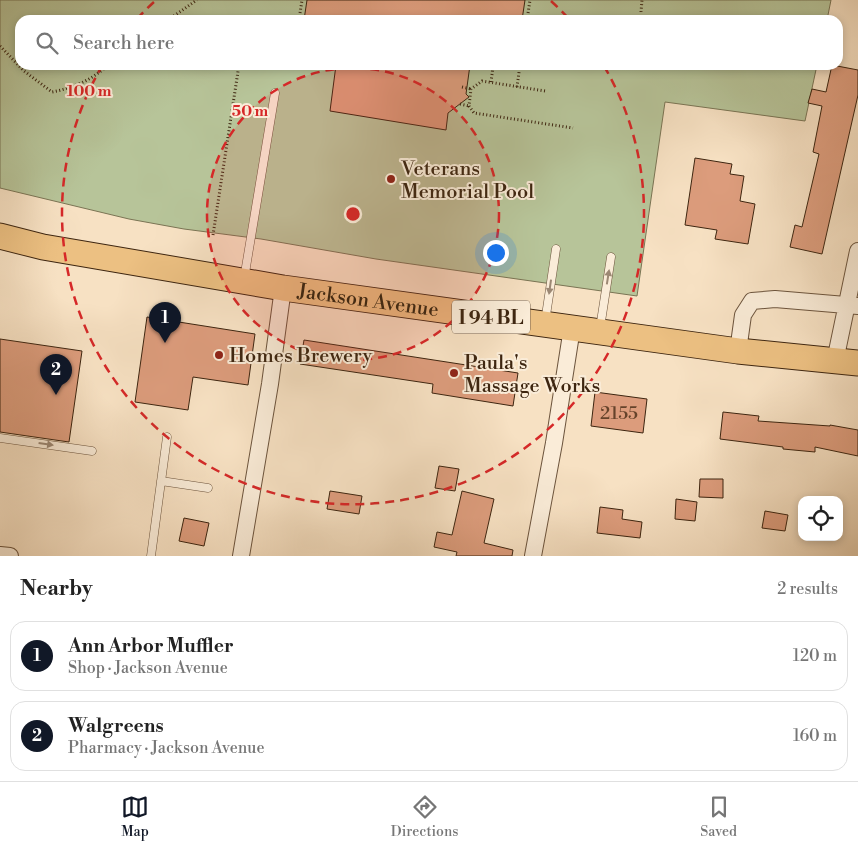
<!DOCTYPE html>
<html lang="en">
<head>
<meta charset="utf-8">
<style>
  :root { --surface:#fff; --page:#f2f2f2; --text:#222; --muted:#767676; --line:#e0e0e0; --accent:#111827 }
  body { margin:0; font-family:"Libre Bodoni",serif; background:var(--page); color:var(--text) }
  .controls { position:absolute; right:15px; bottom:15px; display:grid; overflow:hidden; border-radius:10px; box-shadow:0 2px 8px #0003 }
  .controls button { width:45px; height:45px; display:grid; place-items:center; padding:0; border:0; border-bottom:1px solid var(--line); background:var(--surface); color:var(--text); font:25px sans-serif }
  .you { position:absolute; left:495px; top:252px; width:18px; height:18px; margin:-12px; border:4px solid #fff; border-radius:50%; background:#1a73e8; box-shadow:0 0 0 8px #1a73e833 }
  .badge { display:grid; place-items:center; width:32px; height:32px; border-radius:50%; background:var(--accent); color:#fff; font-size:16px; font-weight:700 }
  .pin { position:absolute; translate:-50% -41px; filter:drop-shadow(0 1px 2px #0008) }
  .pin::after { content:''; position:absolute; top:26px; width:18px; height:15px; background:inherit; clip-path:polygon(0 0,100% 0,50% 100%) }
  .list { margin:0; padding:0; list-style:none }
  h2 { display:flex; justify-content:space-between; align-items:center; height:65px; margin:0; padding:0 20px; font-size:21px }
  h2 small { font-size:16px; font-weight:400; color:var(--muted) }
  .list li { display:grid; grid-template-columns:32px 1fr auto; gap:15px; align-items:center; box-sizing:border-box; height:70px; margin:0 10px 10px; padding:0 10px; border:1px solid var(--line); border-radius:15px }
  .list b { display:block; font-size:19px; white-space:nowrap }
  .list p { margin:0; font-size:16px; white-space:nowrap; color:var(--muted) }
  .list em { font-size:16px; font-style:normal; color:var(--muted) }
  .icon { flex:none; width:28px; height:28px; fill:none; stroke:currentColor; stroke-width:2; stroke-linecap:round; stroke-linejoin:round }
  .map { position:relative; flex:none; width:858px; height:556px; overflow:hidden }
  .search { position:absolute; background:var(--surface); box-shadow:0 2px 8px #0003; left:15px; right:15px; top:15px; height:55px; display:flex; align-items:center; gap:12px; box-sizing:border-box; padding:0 18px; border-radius:15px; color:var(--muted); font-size:19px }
  .sheet { height:225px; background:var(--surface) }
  nav { display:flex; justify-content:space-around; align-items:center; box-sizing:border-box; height:70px; border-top:1px solid var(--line); background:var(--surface); font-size:14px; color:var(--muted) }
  nav a { display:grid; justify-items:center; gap:2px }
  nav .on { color:var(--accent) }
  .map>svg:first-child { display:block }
  .green { fill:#b7c499; stroke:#7a7454 }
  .building { fill:#dc9c7c; stroke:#3d2510 }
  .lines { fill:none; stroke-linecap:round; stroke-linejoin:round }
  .service-casing { stroke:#6c543d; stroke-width:9 }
  .minor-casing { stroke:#6c543d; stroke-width:18 }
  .primary-casing { stroke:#3d2510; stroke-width:27 }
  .path { stroke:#3d2510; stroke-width:3; stroke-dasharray:1 2.5; stroke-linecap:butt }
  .service { stroke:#faecd8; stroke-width:8 }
  .minor { stroke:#faecd8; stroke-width:16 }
  .primary { stroke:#ecc082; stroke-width:25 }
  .oneway { fill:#9c8874 }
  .ring { fill:none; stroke:#d62828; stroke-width:2.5; stroke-dasharray:9 6 }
  .poi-dot { fill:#8f2418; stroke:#faecd8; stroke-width:2 }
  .labels { text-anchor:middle; stroke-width:4; stroke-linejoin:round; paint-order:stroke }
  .number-label { font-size:18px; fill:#65432b }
  .shield { fill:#faecd8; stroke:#76614c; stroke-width:1 }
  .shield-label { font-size:19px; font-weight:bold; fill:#3d2510 }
  .poi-label { font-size:20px; fill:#3d2510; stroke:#faecd8; text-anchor:start }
  .street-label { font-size:20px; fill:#3d2510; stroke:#faecd8 }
  .centre { fill:#d62828; stroke:#faecd8; stroke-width:2.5 }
  .ring-label { font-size:15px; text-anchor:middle; font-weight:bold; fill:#d62828; stroke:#faecd8; stroke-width:4; stroke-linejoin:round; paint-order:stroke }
</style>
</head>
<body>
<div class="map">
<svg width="858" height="556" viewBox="0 0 858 556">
  <rect width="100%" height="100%" fill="#f7e1c3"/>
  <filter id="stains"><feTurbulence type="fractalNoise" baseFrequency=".004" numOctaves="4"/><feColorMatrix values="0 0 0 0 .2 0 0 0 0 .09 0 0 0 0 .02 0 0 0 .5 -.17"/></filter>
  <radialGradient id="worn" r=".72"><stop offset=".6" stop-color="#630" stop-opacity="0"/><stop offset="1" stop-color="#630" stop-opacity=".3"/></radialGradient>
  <path class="green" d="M0 0H831L827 20H20V65H817L805 121 665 102 637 296 376 259 261 239 184 229 129 219 0 188Z"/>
  <path class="building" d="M307 0H525L522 20H304Z
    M336 65H470L466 94 469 97 448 113 446 130 330 111Z
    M832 65 858 70V95L822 254 790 247 795 225 802 227 819 154 813 152 822 106 808 103 812 89 826 92Z
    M695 158 732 164 730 174 744 176 740 201 755 204 748 244 715 239 717 230 685 225Z
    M147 317 255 334 248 385 193 377 188 410 135 402Z
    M0 339 82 351 69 442 0 432Z
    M304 340 518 373 513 406 432 393 433 384 300 364Z
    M595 392 647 399 643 433 591 426Z
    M723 412 759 416 758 421 830 426V425L858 430V456L815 447V452L783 449V447L720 439Z
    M439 466 459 469 455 491 435 488Z
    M700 479H723V498L699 497Z
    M330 491 362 496 359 514 327 509Z
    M462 491 494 499 484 543 513 550 512 556H456L457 552 434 547 437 532 452 535Z
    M676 499 697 502 695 521 675 519Z
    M600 507 623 510 622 519 642 522 640 538 597 533Z
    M765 511 788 515 785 531 762 528Z
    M184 518 209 523 204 546 179 541Z"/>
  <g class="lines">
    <g class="service-casing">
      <path id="service" d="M244 279 275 93
        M545 322 556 249
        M600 328 611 257
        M0 438 92 451
        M161 481 208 488
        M151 556 167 437"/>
    </g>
    <g class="minor-casing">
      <path id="minor" d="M738 351 743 315 752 301 775 299 858 306
        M835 361 858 251
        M0 555 10 556
        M241 556 270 384 283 288
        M533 556 554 443 572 328"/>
    </g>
    <g class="primary-casing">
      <g id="primary">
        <path id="s1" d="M0 236 43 247 283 288 738 351 858 363"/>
      </g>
    </g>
    <path class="path" d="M641 12 642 0
      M168 20 197 0
      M299 20 302 0
      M527 20 530 0
      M0 46 24 71 52 92C73 88 92 80 108 65
      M491 82 493 67
      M462 87 471 89
      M517 87 520 65
      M545 91 482 81 471 89 469 106 474 113 573 128
      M460 104 469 106
      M213 235 239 65"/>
    <use href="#service" class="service"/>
    <use href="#minor" class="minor"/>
    <use href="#primary" class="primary"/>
  </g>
  <defs><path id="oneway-solid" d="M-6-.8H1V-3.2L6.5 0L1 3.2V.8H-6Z" transform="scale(1.25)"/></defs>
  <g class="oneway">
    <use href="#oneway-solid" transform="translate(608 277) rotate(-81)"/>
    <use href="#oneway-solid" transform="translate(550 287) rotate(98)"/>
    <use href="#oneway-solid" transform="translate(46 444) rotate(8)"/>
  </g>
  <circle cx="353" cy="214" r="146" fill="#d62828" fill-opacity=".12"/>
  <g class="ring">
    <circle cx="353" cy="214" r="146"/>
    <path d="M137 19A291 291 0 0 1 155 1M551 1A291 291 0 0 1 569 19M604 66A291 291 0 1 1 102 66"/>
  </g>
  <g class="poi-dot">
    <circle cx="391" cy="179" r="5"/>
    <circle cx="219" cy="355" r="5"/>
    <circle cx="454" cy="373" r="5"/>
  </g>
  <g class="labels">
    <g class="number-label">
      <text x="619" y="419">2155</text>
    </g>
    <rect class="shield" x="452" y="300.5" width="78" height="33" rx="4"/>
    <g class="shield-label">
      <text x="491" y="324">I 94 BL</text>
    </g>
    <g class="poi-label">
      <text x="401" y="175">Veterans<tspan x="401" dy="23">Memorial Pool</tspan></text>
      <text x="229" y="362">Homes Brewery</text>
      <text x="464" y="369">Paula's<tspan x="464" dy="23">Massage Works</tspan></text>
    </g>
    <g class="street-label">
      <text dy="7" stroke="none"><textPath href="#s1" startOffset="374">Jackson Avenue</textPath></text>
    </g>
  </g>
  <circle cx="353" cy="214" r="8" class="centre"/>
  <g class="ring-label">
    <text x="89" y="96">100 m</text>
    <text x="250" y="116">50 m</text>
  </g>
  <rect width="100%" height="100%" filter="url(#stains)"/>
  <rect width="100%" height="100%" fill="url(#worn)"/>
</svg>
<div class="controls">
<button><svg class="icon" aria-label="locate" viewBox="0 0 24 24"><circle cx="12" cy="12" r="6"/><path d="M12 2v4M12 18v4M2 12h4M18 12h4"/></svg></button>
</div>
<div class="you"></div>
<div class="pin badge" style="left:165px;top:343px">1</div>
<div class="pin badge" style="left:56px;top:395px">2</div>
<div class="search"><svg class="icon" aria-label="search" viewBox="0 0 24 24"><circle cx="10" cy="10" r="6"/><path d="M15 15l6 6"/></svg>Search here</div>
</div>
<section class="sheet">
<h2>Nearby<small>2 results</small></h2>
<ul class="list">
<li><span class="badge">1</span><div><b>Ann Arbor Muffler</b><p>Shop · Jackson Avenue</p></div><em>120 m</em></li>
<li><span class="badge">2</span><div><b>Walgreens</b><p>Pharmacy · Jackson Avenue</p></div><em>160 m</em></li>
</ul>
</section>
<nav>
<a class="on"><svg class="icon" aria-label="map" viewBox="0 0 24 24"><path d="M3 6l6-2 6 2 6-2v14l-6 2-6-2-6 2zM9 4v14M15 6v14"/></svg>Map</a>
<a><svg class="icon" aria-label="directions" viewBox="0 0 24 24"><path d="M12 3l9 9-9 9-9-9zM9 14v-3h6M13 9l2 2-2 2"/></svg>Directions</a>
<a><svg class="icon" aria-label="saved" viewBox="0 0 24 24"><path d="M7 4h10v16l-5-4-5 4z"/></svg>Saved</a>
</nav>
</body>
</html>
